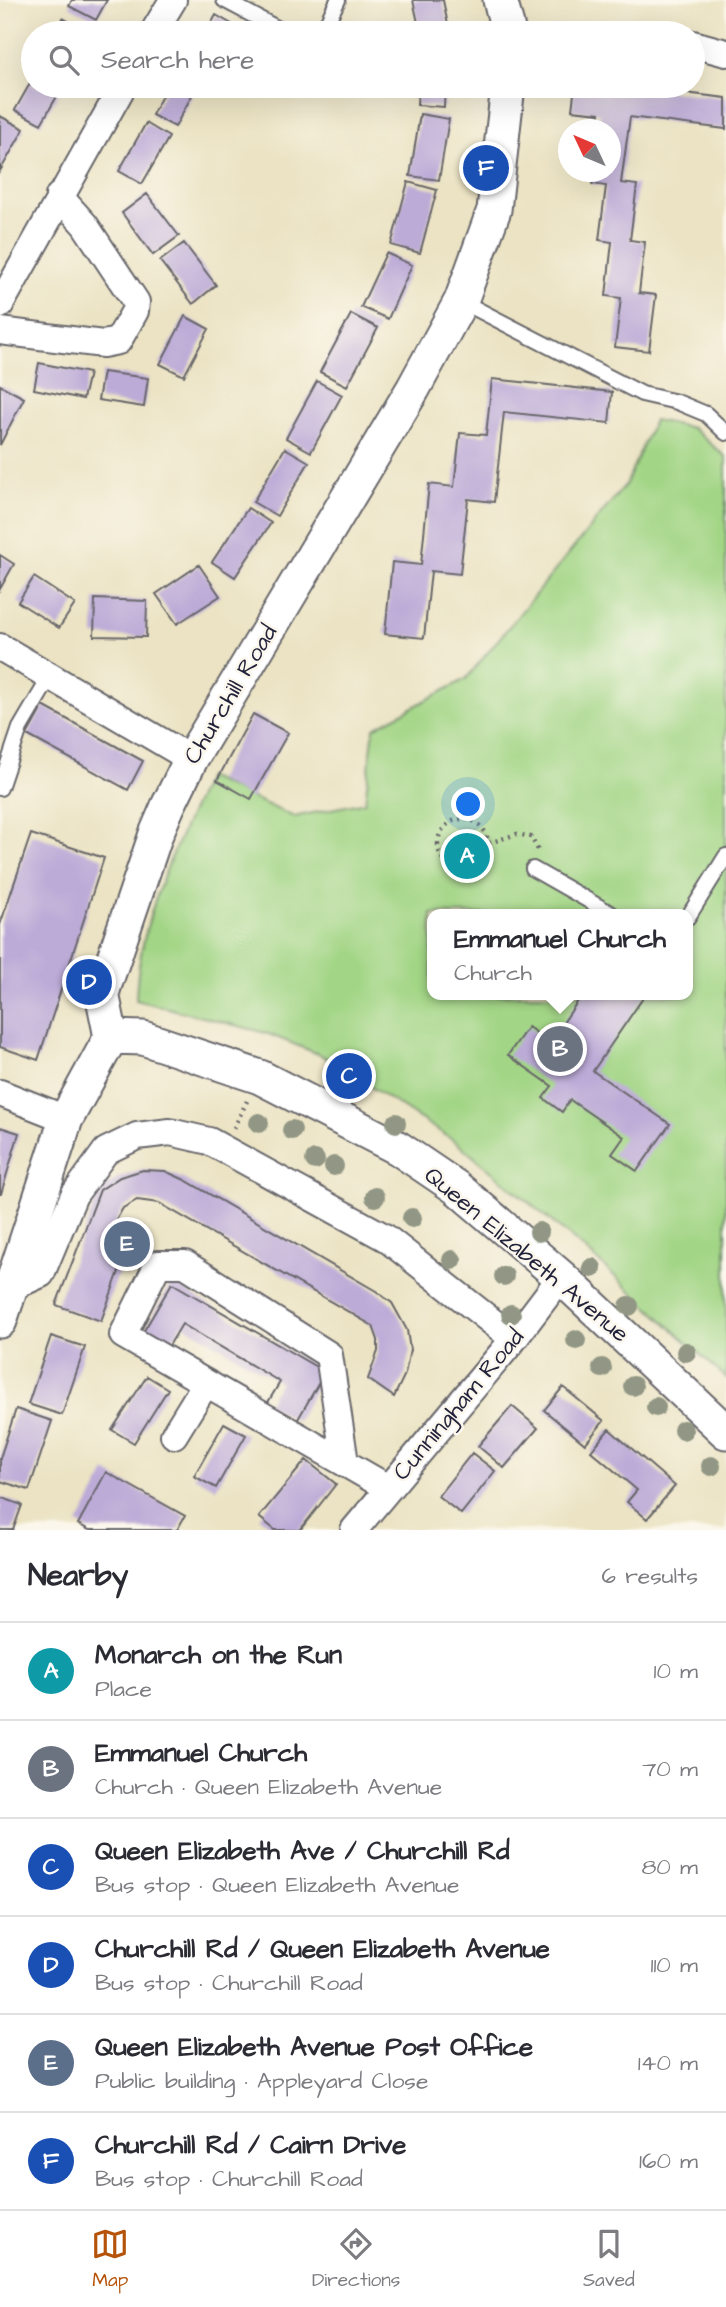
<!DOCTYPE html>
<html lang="en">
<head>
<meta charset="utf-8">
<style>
  :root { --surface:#fff; --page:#f7f7f7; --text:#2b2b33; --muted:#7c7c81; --line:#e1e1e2; --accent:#b45309 }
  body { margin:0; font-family:"Architects Daughter",sans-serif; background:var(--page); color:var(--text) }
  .compass { position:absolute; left:558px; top:119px; width:63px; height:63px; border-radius:50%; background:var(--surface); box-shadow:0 7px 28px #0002; rotate:314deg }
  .you { position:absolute; left:469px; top:805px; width:24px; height:24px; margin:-18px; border:5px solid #fff; border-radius:50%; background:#1a73e8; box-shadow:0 0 0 10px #1a73e833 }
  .badge { display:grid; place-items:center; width:46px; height:46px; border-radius:50%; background:var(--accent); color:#fff; font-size:23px; font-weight:700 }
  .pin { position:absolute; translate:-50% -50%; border:4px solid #fff; box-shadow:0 2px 7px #0006 }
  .popup { position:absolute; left:427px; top:909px; width:266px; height:91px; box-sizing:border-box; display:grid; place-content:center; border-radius:14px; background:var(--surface); filter:drop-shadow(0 2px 5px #0005); font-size:23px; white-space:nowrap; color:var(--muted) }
  .popup b { font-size:26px; color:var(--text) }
  .popup::after { content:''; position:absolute; left:50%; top:100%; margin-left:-14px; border:14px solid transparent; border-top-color:var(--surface) }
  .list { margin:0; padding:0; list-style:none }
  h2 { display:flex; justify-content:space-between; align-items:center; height:91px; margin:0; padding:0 28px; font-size:30px }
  h2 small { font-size:23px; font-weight:400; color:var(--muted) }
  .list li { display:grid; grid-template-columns:46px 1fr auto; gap:21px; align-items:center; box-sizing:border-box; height:98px; padding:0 28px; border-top:2px solid var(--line) }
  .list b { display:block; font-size:26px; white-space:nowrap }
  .list p { margin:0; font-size:23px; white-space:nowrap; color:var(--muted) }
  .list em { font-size:23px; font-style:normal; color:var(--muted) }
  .icon { flex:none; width:38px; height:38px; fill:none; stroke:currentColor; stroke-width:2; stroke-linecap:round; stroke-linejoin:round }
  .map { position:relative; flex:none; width:726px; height:1530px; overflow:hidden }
  .search { position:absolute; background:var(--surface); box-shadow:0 7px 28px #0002; left:21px; right:21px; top:21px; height:77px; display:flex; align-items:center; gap:18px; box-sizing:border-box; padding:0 24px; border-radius:38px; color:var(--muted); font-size:26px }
  .sheet { height:679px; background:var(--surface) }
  nav { display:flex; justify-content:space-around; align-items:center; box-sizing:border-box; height:98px; border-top:2px solid var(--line); background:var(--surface); font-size:19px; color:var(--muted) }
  nav a { display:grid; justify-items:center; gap:4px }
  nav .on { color:var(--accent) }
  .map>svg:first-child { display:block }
  .green { fill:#a2d585; stroke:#627c60; stroke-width:2; fill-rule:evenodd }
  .building { fill:#bcaad7 }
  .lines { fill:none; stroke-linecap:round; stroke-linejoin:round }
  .service-casing { stroke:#68666b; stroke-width:18 }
  .minor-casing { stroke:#68666b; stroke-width:30 }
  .tertiary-casing { stroke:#68666b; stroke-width:37 }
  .path { stroke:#68666b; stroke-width:4.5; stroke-dasharray:2 5; stroke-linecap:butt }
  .service { stroke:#fff; stroke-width:14 }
  .minor { stroke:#fff; stroke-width:26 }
  .tertiary { stroke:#fff; stroke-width:33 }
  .tree { fill:#919784 }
  .labels { text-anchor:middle; stroke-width:5; stroke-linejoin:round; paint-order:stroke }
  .street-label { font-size:24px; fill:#22223b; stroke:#fbf7ec }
</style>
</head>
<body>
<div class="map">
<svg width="726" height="1530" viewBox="0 0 726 1530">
  <rect width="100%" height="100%" fill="#fbf7ec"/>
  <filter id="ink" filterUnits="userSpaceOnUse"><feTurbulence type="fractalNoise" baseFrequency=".0143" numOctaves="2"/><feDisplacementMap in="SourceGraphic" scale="14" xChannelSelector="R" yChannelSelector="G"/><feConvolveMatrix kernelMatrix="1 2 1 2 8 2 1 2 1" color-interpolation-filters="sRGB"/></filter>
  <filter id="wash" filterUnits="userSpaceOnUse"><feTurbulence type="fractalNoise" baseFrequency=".00686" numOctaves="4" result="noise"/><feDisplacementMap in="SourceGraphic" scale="28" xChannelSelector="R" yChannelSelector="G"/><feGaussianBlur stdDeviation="1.57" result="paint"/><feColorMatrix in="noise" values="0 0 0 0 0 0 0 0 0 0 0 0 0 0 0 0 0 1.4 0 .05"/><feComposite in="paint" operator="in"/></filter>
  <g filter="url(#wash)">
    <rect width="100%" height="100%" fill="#ebe3c3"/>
    <path class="green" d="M654 420 692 428 726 457V1378L586 1250 456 1142 321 1055 266 1033 136 1000C138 921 175 848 207 777L294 817 365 802 374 728 466 679 626 484ZM432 914H688V995H432Z"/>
    <g id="blocks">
      <path class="building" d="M72 0H107L96 20 69 6Z
        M413 0H443L448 25 420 32Z
        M216 15 242 30 240 33H206Z
        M63 18 90 33H55Z
        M33 78V86H63L41 124 15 110Z
        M167 86H197L175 127 152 115Z
        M418 86H445L444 107 417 105Z
        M575 86H626L726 98V129L630 117 621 183 637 185 630 240 645 242 639 293 656 295 649 351 615 347 621 298 606 296 612 242 599 240 606 186 592 184 593 172H610V130H598L600 113 572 110Z
        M420 114 449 119 439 180 410 176Z
        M0 116 24 129 0 171Z
        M146 123 169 137 142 184 119 171Z
        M408 182 437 190 420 253 391 245Z
        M147 194 179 236 153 255 122 213Z
        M184 243 216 285 193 304 160 261Z
        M386 253 412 265 388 319 361 307Z
        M351 314 378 328 347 386 320 372Z
        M185 316 209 329 184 376 160 364Z
        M39 363 89 373 83 399 34 389Z
        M103 372 148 378 144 407 98 400Z
        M492 379 612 392 609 423 504 412 494 502 468 499 460 574 431 571 424 638 385 634 392 562 421 565 429 484 454 487 460 433 486 435Z
        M317 381 342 395 311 452 286 438Z
        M0 385 24 398 0 445Z
        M285 448 309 462 277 516 253 502Z
        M248 508 271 523 235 577 212 562Z
        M0 555 14 564 0 589Z
        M199 565 220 596 177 624 156 594Z
        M34 577 75 604 59 628 18 602Z
        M95 599 147 601 146 637 94 636Z
        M43 706 143 761 128 790 27 735Z
        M253 714 288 733 251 799 217 780Z
        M31 834 104 858 38 1060 0 1047V925Z
        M582 995H645L593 1071 670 1124 637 1171 612 1154 624 1137 570 1100 562 1112 543 1098 552 1086 508 1055 528 1027 550 1042Z
        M0 1127 19 1133 1 1194H0Z
        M143 1170 165 1171 185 1180 376 1291 392 1303 407 1330 410 1350 405 1374 394 1397 368 1379 378 1351V1340L373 1326 159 1203 137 1200 123 1208 115 1222 145 1234 130 1270 121 1266 101 1321 56 1305 100 1190 120 1177Z
        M172 1283 325 1372 297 1421 267 1404 280 1382 182 1324 167 1349 142 1334Z
        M51 1336 85 1347 62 1415 28 1404Z
        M147 1376 168 1389 134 1443 112 1430Z
        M563 1387 604 1421 585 1444 544 1410Z
        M512 1406 538 1428 504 1468 478 1446Z
        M16 1409 52 1421 29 1490 0 1481V1458Z
        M224 1423 246 1435 216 1488 194 1476Z
        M609 1429 675 1486 647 1519 627 1502 637 1490 591 1451Z
        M472 1453 495 1471 461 1514 438 1496Z
        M306 1460 336 1484 300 1530H275L259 1517Z
        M106 1472 185 1516 177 1530H89L78 1524Z
        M0 1497 22 1505 13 1530H0Z"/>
    </g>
  </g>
  <g filter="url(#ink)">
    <use href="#blocks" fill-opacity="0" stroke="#68666b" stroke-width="2"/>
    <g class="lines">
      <g class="service-casing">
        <path id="service" d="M224 0 286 33
          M322 33 338 0
          M461 301 642 394 677 402 706 414 726 433
          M0 788 20 728 50 677
          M533 869 612 914
          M688 917 726 856"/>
      </g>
      <g class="minor-casing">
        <path id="minor" d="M153 33 173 0
          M693 44 726 53
          M0 305 123 86
          M0 331 103 344 118 341 135 311 136 302 85 225 59 196
          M0 647 191 759
          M0 1093 66 1119
          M10 1288 41 1274 74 1195 106 1151 137 1136 170 1132 209 1141 386 1238 514 1339
          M174 1435 206 1383
          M345 1463 329 1355 185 1264H158L123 1335 388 1488
          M354 1530 514 1339 561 1277"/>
      </g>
      <g class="tertiary-casing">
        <path id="tertiary" d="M500 0 509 33
          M111 1037 143 1038 260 1077 398 1148 457 1188 561 1277 726 1432
          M0 1321 66 1119 111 1037 102 993 156 834 168 806 191 759 413 389 461 301 494 210 508 86"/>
      </g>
      <path class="path" d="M438 844a25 25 0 1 1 50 0a25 25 0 1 1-50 0Z
        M489 843 517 834 531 837 538 850
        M234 1128 247 1101"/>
      <use href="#service" class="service"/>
      <use href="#minor" class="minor"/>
      <use href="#tertiary" class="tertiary"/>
    </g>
    <g class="tree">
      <circle cx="259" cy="1123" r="10"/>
      <circle cx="396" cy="1123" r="10"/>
      <circle cx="292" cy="1130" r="10"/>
      <circle cx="315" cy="1160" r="10"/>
      <circle cx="334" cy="1166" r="10"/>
      <circle cx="375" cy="1197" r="10"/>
      <circle cx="412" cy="1218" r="10"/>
      <circle cx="539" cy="1232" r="10"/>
      <circle cx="452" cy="1260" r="10"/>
      <circle cx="592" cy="1268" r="10"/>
      <circle cx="504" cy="1276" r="10"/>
      <circle cx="629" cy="1306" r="10"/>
      <circle cx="511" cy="1314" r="10"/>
      <circle cx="576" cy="1340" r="10"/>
      <circle cx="686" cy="1352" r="10"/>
      <circle cx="602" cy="1368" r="10"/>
      <circle cx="633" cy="1386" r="10"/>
      <circle cx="656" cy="1407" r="10"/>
      <circle cx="683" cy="1430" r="10"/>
      <circle cx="711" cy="1466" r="10"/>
    </g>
  </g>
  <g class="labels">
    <g class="street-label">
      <text transform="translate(230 694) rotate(-59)" y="8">Churchill Road</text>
      <text transform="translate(527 1254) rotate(40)" y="8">Queen Elizabeth Avenue</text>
      <text transform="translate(458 1404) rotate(-50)" y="8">Cunningham Road</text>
    </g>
  </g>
</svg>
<svg class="compass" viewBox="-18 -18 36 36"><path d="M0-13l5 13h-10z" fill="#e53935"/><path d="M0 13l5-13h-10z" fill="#7c7c81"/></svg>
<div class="you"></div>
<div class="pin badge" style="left:467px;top:856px;background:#0f9aa8">A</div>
<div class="pin badge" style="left:560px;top:1049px;background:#6b7280">B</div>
<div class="popup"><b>Emmanuel Church</b>Church</div>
<div class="pin badge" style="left:349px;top:1076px;background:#1a4fb4">C</div>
<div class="pin badge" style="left:89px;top:982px;background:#1a4fb4">D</div>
<div class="pin badge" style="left:127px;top:1244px;background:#5c6f8a">E</div>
<div class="pin badge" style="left:486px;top:168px;background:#1a4fb4">F</div>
<div class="search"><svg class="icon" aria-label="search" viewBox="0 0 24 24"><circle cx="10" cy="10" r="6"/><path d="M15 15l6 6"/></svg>Search here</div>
</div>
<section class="sheet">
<h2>Nearby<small>6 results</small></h2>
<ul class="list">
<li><span class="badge" style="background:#0f9aa8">A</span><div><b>Monarch on the Run</b><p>Place</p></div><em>10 m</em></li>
<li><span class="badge" style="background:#6b7280">B</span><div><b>Emmanuel Church</b><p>Church · Queen Elizabeth Avenue</p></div><em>70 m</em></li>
<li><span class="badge" style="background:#1a4fb4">C</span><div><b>Queen Elizabeth Ave / Churchill Rd</b><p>Bus stop · Queen Elizabeth Avenue</p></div><em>80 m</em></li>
<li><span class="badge" style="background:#1a4fb4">D</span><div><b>Churchill Rd / Queen Elizabeth Avenue</b><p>Bus stop · Churchill Road</p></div><em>110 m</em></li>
<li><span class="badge" style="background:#5c6f8a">E</span><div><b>Queen Elizabeth Avenue Post Office</b><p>Public building · Appleyard Close</p></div><em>140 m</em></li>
<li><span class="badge" style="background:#1a4fb4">F</span><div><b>Churchill Rd / Cairn Drive</b><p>Bus stop · Churchill Road</p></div><em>160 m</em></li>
</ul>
</section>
<nav>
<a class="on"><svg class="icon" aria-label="map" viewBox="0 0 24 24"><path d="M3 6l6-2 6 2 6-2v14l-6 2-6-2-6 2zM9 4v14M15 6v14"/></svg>Map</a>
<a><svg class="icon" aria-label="directions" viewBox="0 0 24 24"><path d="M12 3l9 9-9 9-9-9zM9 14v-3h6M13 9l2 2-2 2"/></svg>Directions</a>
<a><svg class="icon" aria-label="saved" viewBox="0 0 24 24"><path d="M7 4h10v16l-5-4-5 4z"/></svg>Saved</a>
</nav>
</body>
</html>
